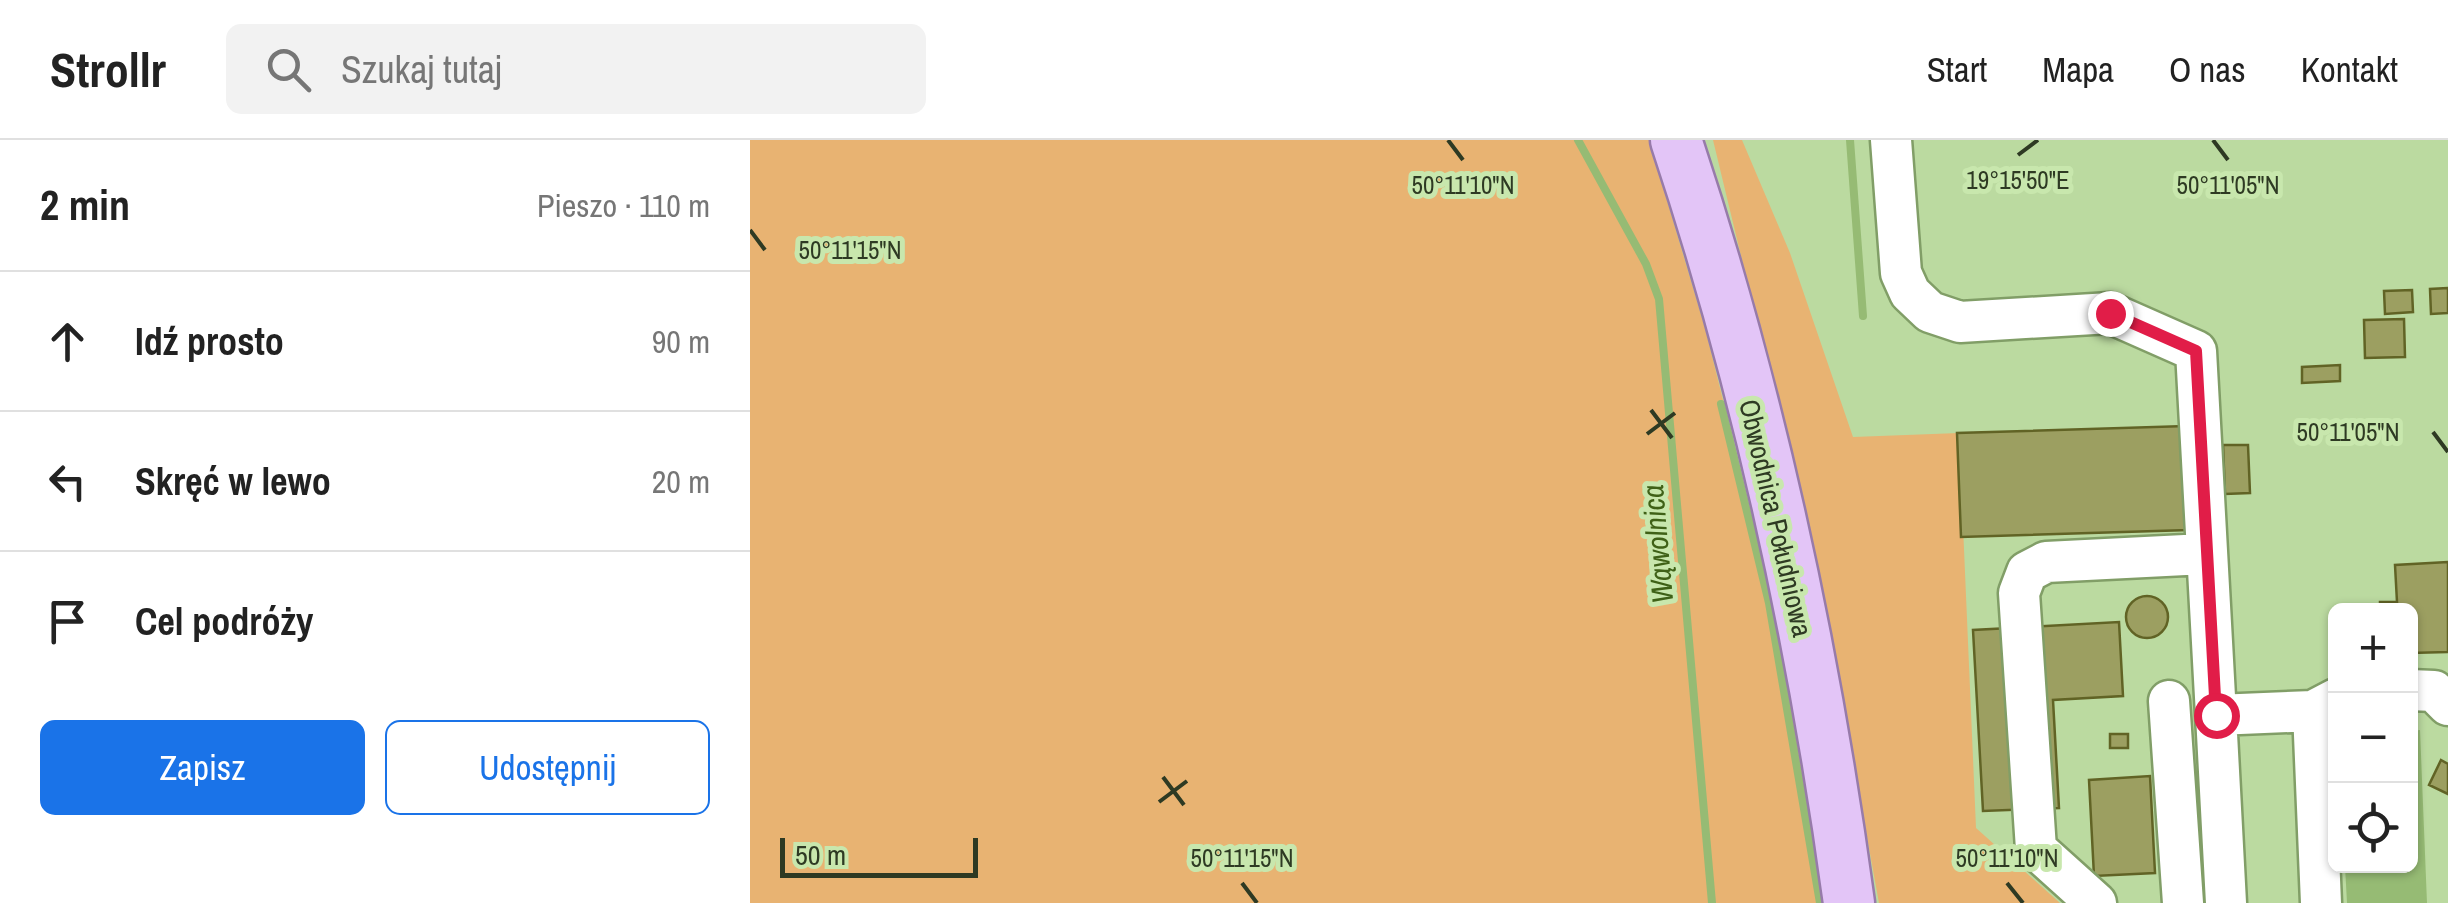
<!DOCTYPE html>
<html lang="pl">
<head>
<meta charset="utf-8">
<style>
  :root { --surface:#fff; --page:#f2f2f2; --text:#222; --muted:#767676; --line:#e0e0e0; --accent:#1a73e8 }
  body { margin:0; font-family:"Archivo Narrow",sans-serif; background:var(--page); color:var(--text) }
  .controls { position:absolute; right:30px; bottom:30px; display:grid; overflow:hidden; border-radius:15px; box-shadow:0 2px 8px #0004 }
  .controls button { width:90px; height:90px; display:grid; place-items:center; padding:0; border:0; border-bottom:2px solid var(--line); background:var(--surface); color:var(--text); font:50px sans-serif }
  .scale { position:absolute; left:30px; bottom:25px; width:198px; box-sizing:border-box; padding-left:10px; border:5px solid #2e3a23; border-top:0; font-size:28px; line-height:35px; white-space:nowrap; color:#2e3a23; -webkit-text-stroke:8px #c8e7ad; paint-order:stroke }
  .stop { position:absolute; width:30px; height:30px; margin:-22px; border:8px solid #e11d48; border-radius:50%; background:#fff }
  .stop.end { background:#e11d48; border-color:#fff; box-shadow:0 2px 10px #0008 }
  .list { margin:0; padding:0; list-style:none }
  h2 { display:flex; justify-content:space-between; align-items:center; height:130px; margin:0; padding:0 40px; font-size:42px }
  h2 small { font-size:32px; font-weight:400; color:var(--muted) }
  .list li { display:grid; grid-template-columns:65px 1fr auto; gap:30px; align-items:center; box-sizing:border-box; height:140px; padding:0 40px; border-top:2px solid var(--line) }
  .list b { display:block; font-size:38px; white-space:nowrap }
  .list em { font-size:32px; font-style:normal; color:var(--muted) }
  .actions { display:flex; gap:20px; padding:30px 40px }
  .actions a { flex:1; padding:22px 0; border:2px solid var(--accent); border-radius:15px; text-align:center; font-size:35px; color:var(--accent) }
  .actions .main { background:var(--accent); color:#fff }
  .icon { flex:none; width:55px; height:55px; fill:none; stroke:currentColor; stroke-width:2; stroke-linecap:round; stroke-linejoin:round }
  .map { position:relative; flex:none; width:1698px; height:763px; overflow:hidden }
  header { display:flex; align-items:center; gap:60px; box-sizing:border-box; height:140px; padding:0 50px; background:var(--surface); border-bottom:2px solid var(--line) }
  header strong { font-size:48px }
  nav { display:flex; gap:55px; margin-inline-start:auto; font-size:35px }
  .search { width:700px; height:90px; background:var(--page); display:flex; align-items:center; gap:25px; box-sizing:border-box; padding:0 35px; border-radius:15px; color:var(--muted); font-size:38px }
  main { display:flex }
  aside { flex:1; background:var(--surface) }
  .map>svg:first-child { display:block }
  .green { fill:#e8b372 }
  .water { fill:#96bb74 }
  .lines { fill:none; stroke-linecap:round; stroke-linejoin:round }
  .stream { stroke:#96bb74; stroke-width:8 }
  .building { fill:#9c9f61; stroke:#616325; stroke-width:2.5 }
  .minor-casing { stroke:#819e67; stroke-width:45 }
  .major-casing { stroke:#977baa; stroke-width:55 }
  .minor { stroke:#fff; stroke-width:40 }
  .major { stroke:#e3c5f7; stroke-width:50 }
  .route { stroke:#e11d48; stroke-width:12 }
  .ticks { fill:none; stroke:#2e3a23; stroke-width:4 }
  .labels { text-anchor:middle; stroke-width:10; stroke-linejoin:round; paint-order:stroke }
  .street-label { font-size:28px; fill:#2e3a23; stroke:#c8e7ad }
  .water-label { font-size:30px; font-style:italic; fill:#3f6117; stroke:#c8e7ad }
  .ticks-label { font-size:25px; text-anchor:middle; fill:#2e3a23; stroke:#c8e7ad; stroke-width:10; stroke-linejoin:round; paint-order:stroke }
</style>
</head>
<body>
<header>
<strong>Strollr</strong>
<div class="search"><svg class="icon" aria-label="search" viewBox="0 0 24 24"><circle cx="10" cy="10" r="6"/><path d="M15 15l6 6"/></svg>Szukaj tutaj</div>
<nav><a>Start</a><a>Mapa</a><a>O nas</a><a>Kontakt</a></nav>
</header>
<main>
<aside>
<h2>2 min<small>Pieszo · 110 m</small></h2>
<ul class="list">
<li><svg class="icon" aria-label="ahead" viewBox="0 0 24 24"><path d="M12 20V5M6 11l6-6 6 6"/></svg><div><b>Idź prosto</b></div><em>90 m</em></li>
<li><svg class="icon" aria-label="left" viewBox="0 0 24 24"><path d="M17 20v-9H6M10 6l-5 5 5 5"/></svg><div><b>Skręć w lewo</b></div><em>20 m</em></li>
<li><svg class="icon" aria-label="arrive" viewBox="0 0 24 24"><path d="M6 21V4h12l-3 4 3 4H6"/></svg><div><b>Cel podróży</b></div></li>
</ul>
<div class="actions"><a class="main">Zapisz</a><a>Udostępnij</a></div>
</aside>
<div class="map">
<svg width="1698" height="763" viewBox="0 0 1698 763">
  <rect width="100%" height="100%" fill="#bbdaa0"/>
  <path class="green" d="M0 0H899L955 188 1033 500 1078 763H0Z
    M963 0H992L1040 113 1103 297 1209 293 1226 688 1310 763H1129L1073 455Z"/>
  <path class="water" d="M1670 590 1677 763H1597L1595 726H1660L1661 591Z"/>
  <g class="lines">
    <path class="stream" d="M828 0 896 124 909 159 962 763
      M1100 0 1113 176
      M971 264 1019 463 1070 763"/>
  </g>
  <path class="building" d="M1698 148V173L1681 174 1680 149Z
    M1662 150 1663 172 1635 174 1634 151Z
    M1654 179 1655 217 1615 218 1614 180Z
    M1590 225V241L1552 243V227Z
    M1436 286 1439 390 1211 397 1207 293Z
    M1473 305H1498L1500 353 1475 354Z
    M1698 422V512L1660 513V470H1630V462H1647L1645 425Z
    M1376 477a21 21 0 1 1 42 0a21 21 0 1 1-42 0Z
    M1369 482 1373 556 1303 560 1309 668 1233 671 1223 490Z
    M1360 594H1378V608H1360Z
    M1691 620 1698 624V654L1679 645Z
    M1400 636 1405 733 1344 736 1339 640Z"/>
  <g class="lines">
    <g class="minor-casing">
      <path id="minor" d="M1141 0 1151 133 1160 153 1180 172 1210 182 1360 173 1446 211 1466 575
        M1660 550 1684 551 1698 565
        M1419 561 1433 763
        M1563 571 1571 763
        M1346 763 1286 709 1269 453 1277 432 1296 422 1455 414
        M1476 763 1466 575 1563 571 1586 559"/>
    </g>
    <g class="major-casing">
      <path id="major" d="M926 0C1008 246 1064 506 1099 763"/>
    </g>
    <use href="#minor" class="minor"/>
    <use href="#major" class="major"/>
  </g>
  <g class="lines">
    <path class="route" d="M1360 173 1446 211 1466 575"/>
  </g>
  <path class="ticks" d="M698 0 713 20M1463 0 1478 20M1268 15 1288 0M0 90 15 110M901 270 922 298M1683 292 1698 312M897 294 925 273M413 637 434 665M409 662 437 641M492 743 507 763M1257 743 1273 763"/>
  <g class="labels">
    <g class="street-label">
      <text transform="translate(1026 378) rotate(77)" y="10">Obwodnica Południowa</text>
    </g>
    <g class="water-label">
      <text transform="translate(908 404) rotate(-95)" y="10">Wąwolnica</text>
    </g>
  </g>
  <g class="ticks-label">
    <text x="1268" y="49">19°15'50"E</text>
    <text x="713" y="54">50°11'10"N</text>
    <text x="1478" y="54">50°11'05"N</text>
    <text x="100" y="119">50°11'15"N</text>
    <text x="1598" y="301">50°11'05"N</text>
    <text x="492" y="727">50°11'15"N</text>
    <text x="1257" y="727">50°11'10"N</text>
  </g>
</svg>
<div class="controls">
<button>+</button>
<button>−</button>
<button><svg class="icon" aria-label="locate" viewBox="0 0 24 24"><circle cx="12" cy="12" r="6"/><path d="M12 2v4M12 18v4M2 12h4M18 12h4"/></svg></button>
</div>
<div class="scale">50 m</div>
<div class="stop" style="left:1466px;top:575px"></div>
<div class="stop end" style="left:1360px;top:173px"></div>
</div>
</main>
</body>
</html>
